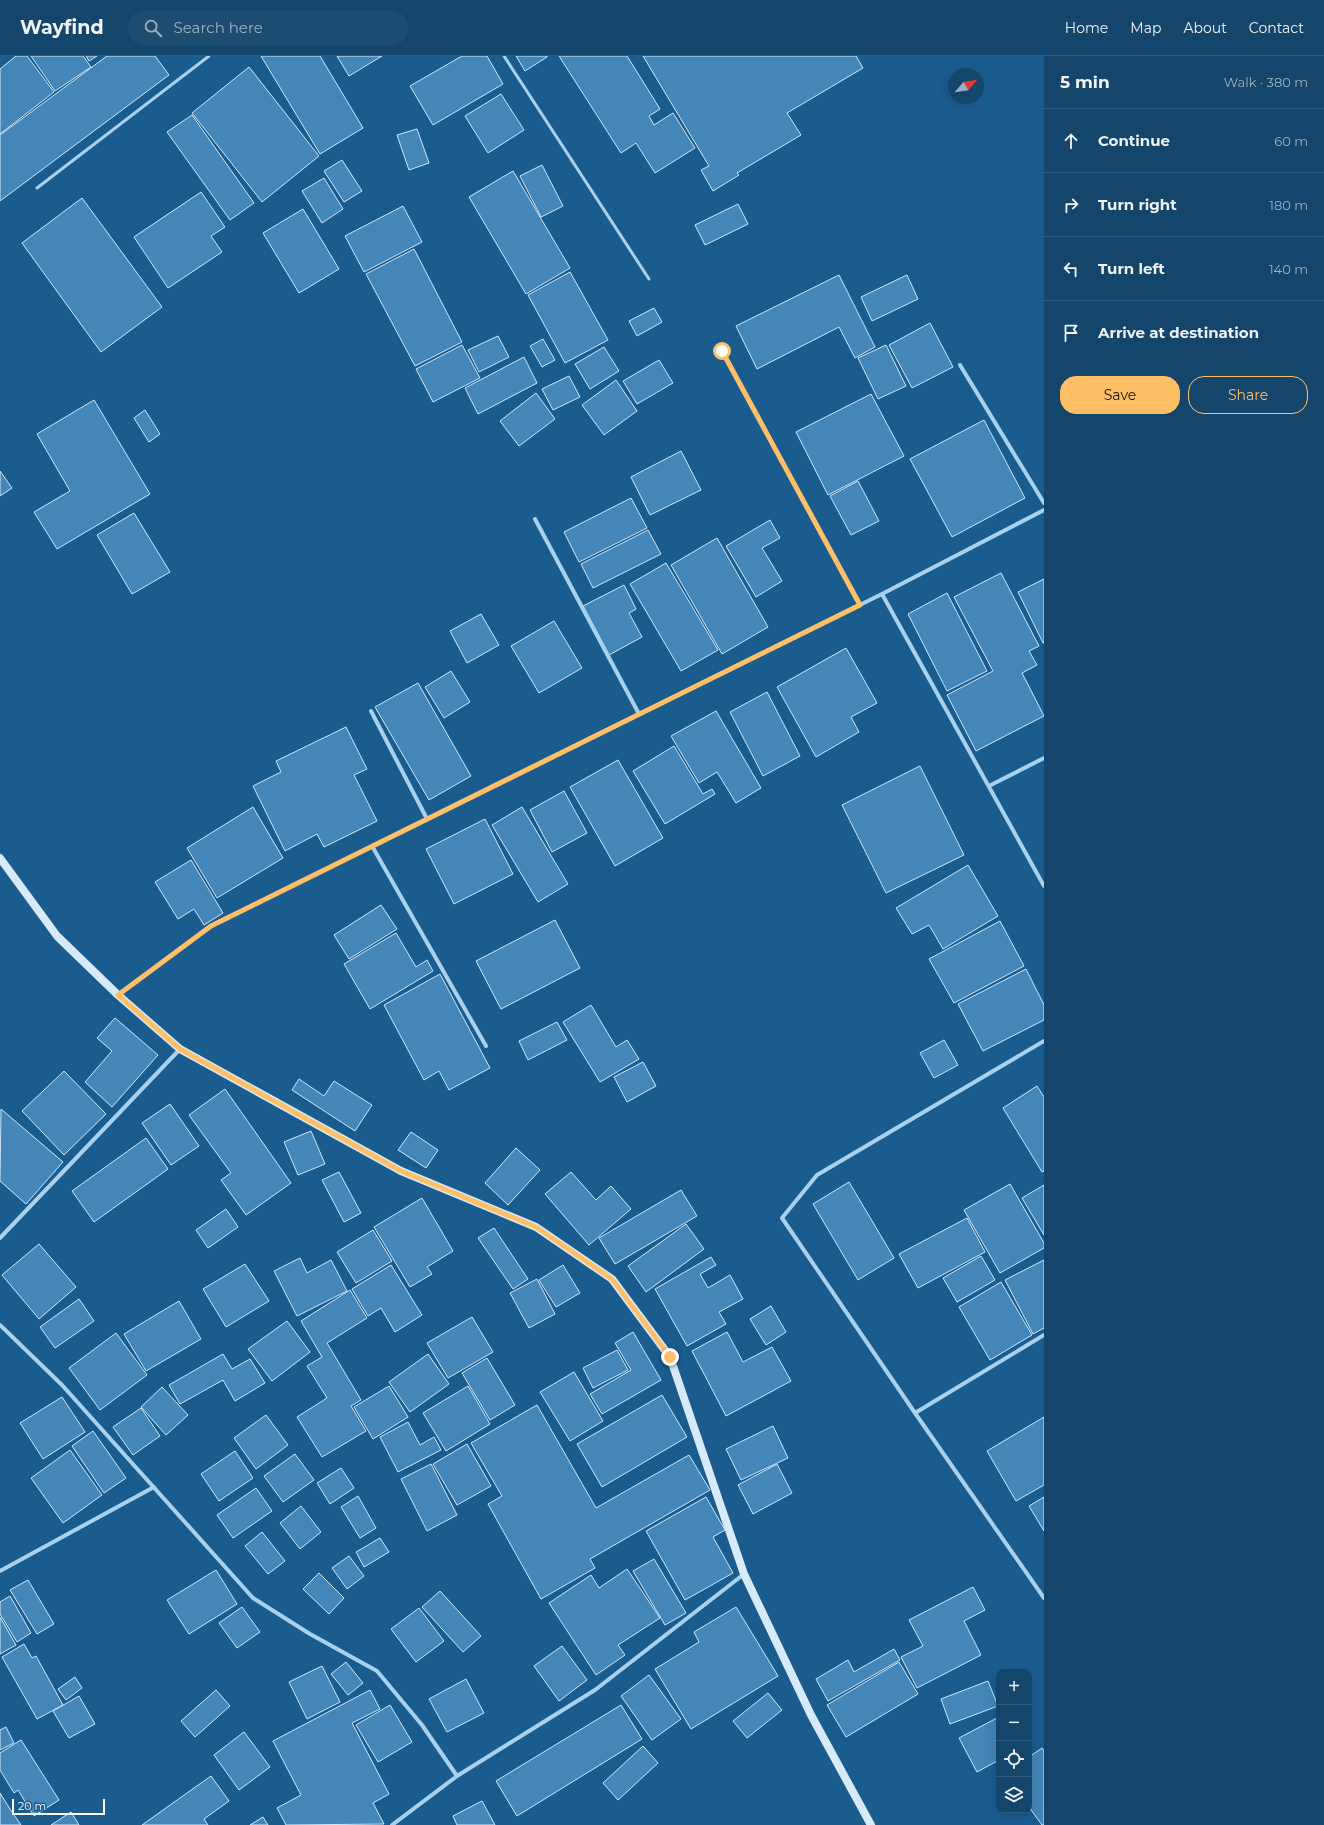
<!DOCTYPE html>
<html lang="en">
<head>
<meta charset="utf-8">
<style>
  :root { --surface:#14456b; --page:#1d4c71; --text:#f1f3f6; --muted:#9db1c1; --line:#335d7e; --accent:#ffbf66 }
  body { margin:0; font-family:Montserrat,sans-serif; background:var(--page); color:var(--text) }
  .controls { position:absolute; right:12px; bottom:12px; display:grid; overflow:hidden; border-radius:8px; box-shadow:0 4px 16px #0002 }
  .controls button { width:36px; height:36px; display:grid; place-items:center; padding:0; border:0; border-bottom:1px solid var(--line); background:var(--surface); color:var(--text); font:20px sans-serif }
  .compass { position:absolute; left:948px; top:12px; width:36px; height:36px; border-radius:50%; background:var(--surface); box-shadow:0 4px 16px #0002; rotate:61deg }
  .scale { position:absolute; left:12px; bottom:10px; width:93px; box-sizing:border-box; padding-left:4px; border:2px solid #fff; border-top:0; font-size:11px; line-height:14px; white-space:nowrap; color:#fff; -webkit-text-stroke:3px #1b5c8f; paint-order:stroke }
  .stop { position:absolute; width:12px; height:12px; margin:-9px; border:3px solid #ffbf66; border-radius:50%; background:#fff }
  .stop.end { background:#ffbf66; border-color:#fff; box-shadow:0 1px 4px #0008 }
  .list { margin:0; padding:0; list-style:none }
  h2 { display:flex; justify-content:space-between; align-items:center; height:52px; margin:0; padding:0 16px; font-size:17px }
  h2 small { font-size:13px; font-weight:400; color:var(--muted) }
  .list li { display:grid; grid-template-columns:26px 1fr auto; gap:12px; align-items:center; box-sizing:border-box; height:64px; padding:0 16px; border-top:1px solid var(--line) }
  .list b { display:block; font-size:15px; white-space:nowrap }
  .list em { font-size:13px; font-style:normal; color:var(--muted) }
  .actions { display:flex; gap:8px; padding:12px 16px }
  .actions a { flex:1; padding:9px 0; border:1px solid var(--accent); border-radius:16px; text-align:center; font-size:14px; color:var(--accent) }
  .actions .main { background:var(--accent); color:#111 }
  .icon { flex:none; width:22px; height:22px; fill:none; stroke:currentColor; stroke-width:2; stroke-linecap:round; stroke-linejoin:round }
  .map { position:relative; flex:none; width:1044px; height:1769px; overflow:hidden }
  header { display:flex; align-items:center; gap:24px; box-sizing:border-box; height:56px; padding:0 20px; background:var(--surface); border-bottom:1px solid var(--line) }
  header strong { font-size:19px }
  nav { display:flex; gap:22px; margin-inline-start:auto; font-size:14px }
  .search { width:280px; height:36px; background:var(--page); display:flex; align-items:center; gap:10px; box-sizing:border-box; padding:0 14px; border-radius:22px; color:var(--muted); font-size:15px }
  main { display:flex }
  aside { flex:1; background:var(--surface) }
  .map>svg:first-child { display:block }
  .building { fill:#4486b7; stroke:#cfe8fa }
  .lines { fill:none; stroke-linecap:round; stroke-linejoin:round }
  .lane { stroke:#a9d1ee; stroke-width:3 }
  .street { stroke:#a9d1ee; stroke-width:4 }
  .secondary { stroke:#d6eafa; stroke-width:8 }
  .route { stroke:#ffbf66; stroke-width:5 }
</style>
</head>
<body>
<header>
<strong>Wayfind</strong>
<div class="search"><svg class="icon" aria-label="search" viewBox="0 0 24 24"><circle cx="10" cy="10" r="6"/><path d="M15 15l6 6"/></svg>Search here</div>
<nav><a>Home</a><a>Map</a><a>About</a><a>Contact</a></nav>
</header>
<main>
<div class="map">
<svg width="1044" height="1769" viewBox="0 0 1044 1769">
  <rect width="100%" height="100%" fill="#1b5c8f"/>
  <path class="building" d="M16 0H27L54 36 0 78V13Z
    M31 0H83L91 11 55 35Z
    M86 0H97L89 5Z
    M107 0H155L169 19 0 145V79Z
    M261 0H320L363 72 320 98Z
    M337 0H382L349 20Z
    M462 0H487L503 28 433 69 410 30Z
    M516 0H547V1L525 15Z
    M559 0H627L660 53 649 60 654 69 673 57 695 92 655 117 636 87 621 97Z
    M643 0H856L863 12 787 57 801 79 737 117 739 119 713 135 701 114 709 110Z
    M249 11 319 100 262 146 192 57Z
    M501 38 524 74 488 97 465 60Z
    M192 59 254 147 230 164 167 76Z
    M417 73 429 107 409 114 397 79Z
    M342 104 362 135 344 146 324 115Z
    M542 109 563 150 541 161 520 120Z
    M513 115 570 212 526 238 469 141Z
    M324 122 343 153 322 167 302 135Z
    M201 136 225 171 211 180 222 196 168 232 134 181Z
    M82 142 162 251 101 296 22 187Z
    M738 148 748 168 705 189 695 169Z
    M403 150 422 186 364 216 345 180Z
    M303 153 339 213 299 237 263 177Z
    M414 193 462 286 415 310 366 218Z
    M570 216 608 284 565 307 528 239Z
    M839 219 875 291 855 302 839 271 757 313 736 270Z
    M907 219 918 243 872 265 861 241Z
    M654 252 662 266 637 280 629 265Z
    M930 267 953 311 912 332 889 289Z
    M498 280 509 301 479 316 468 294Z
    M543 283 555 304 542 311 530 290Z
    M462 289 480 322 433 346 416 313Z
    M886 289 906 330 878 343 858 302Z
    M604 291 619 315 590 333 575 308Z
    M524 301 537 327 478 358 465 332Z
    M659 304 673 327 637 348 623 325Z
    M569 320 580 341 553 354 542 333Z
    M616 324 637 355 604 379 582 349Z
    M536 337 555 363 519 390 500 365Z
    M871 338 904 400 828 439 796 376Z
    M94 344 150 438 57 493 34 456 70 435 37 378Z
    M145 354 160 378 149 386 134 362Z
    M984 364 1025 442 952 481 910 403Z
    M681 395 701 434 650 459 631 421Z
    M0 415 12 432 0 440Z
    M858 425 879 465 851 479 830 440Z
    M631 442 647 472 579 506 564 476Z
    M134 457 170 516 132 538 97 479Z
    M770 464 780 482 762 492 782 525 756 541 726 490Z
    M648 474 661 498 593 532 581 508Z
    M717 482 768 571 722 598 671 509Z
    M666 507 718 594 681 615 630 528Z
    M1001 517 1039 590 1029 595 1037 609 1022 617 1044 660 976 695 947 639 993 615 954 541Z
    M1044 523V587H1043L1018 536Z
    M624 529 636 553 629 557 642 581 609 599 583 550Z
    M947 537 987 615 947 635 908 558Z
    M481 558 499 589 467 607 450 575Z
    M554 565 582 612 539 637 511 590Z
    M846 592 877 647 851 661 859 676 816 701 777 631Z
    M451 615 470 646 444 662 425 631Z
    M418 627 471 720 429 744 375 651Z
    M767 636 800 700 763 720 730 656Z
    M716 655 761 732 736 747 717 716 699 727 671 680Z
    M346 671 367 713 354 719 377 765 324 791 317 778 285 795 253 730 281 716 276 705Z
    M674 690 703 738 712 733 715 738 665 768 633 715Z
    M618 704 663 782 615 810 570 731Z
    M920 710 964 799 886 837 842 749Z
    M564 735 587 777 552 796 530 754Z
    M253 751 283 802 217 842 187 792Z
    M522 751 568 828 538 846 492 769Z
    M485 763 513 818 454 848 426 793Z
    M191 804 223 857 204 869 194 853 178 863 155 826Z
    M968 809 998 860 943 893 929 869 912 878 896 852Z
    M381 849 397 873 349 903 334 879Z
    M555 864 580 912 501 953 476 905Z
    M1000 865 1024 910 954 947 929 903Z
    M396 877 416 911 427 904 433 915 370 953 344 908Z
    M1026 913 1044 949V964L983 995 958 948Z
    M440 918 490 1012 449 1034 439 1015 424 1024 384 949Z
    M591 949 616 991 627 984 639 1003 600 1026 563 966Z
    M115 962 158 999 112 1051 85 1026 112 995 97 982Z
    M557 966 567 984 528 1004 519 985Z
    M944 984 958 1009 934 1022 920 997Z
    M643 1006 656 1030 627 1046 614 1021Z
    M64 1015 106 1058 64 1099 22 1055Z
    M299 1023 324 1040 334 1025 372 1049 355 1075 292 1034Z
    M1037 1030 1044 1041V1115L1042 1116 1003 1052Z
    M225 1033 291 1127 246 1159 221 1124 231 1117 189 1059Z
    M170 1048 199 1090 171 1109 142 1067Z
    M1 1053 63 1106 26 1148 0 1125Z
    M311 1075 325 1108 298 1119 284 1086Z
    M411 1076 438 1094 426 1112 398 1094Z
    M146 1082 168 1113 94 1166 72 1135Z
    M516 1092 540 1114 508 1149 485 1127Z
    M339 1116 361 1157 344 1166 322 1124Z
    M571 1116 596 1144 611 1130 631 1153 589 1189 545 1138Z
    M849 1126 894 1202 858 1224 813 1148Z
    M1010 1128 1044 1187V1192L1000 1217 964 1154Z
    M1044 1129V1179L1022 1142Z
    M681 1134 697 1160 615 1208 599 1182Z
    M422 1142 453 1195 427 1211 432 1218 410 1231 374 1171Z
    M226 1153 238 1171 208 1192 196 1174Z
    M967 1162 985 1196 918 1232 899 1198Z
    M686 1168 704 1193 646 1236 628 1210Z
    M494 1172 528 1223 513 1233 478 1182Z
    M373 1174 392 1205 356 1227 337 1196Z
    M39 1188 76 1231 39 1263 2 1219Z
    M981 1200 995 1224 957 1246 943 1222Z
    M711 1201 716 1209 700 1218 708 1232 730 1219 743 1243 719 1256 726 1268 687 1290 655 1233Z
    M300 1202 307 1217 331 1204 347 1235 297 1260 274 1215Z
    M1044 1204V1272L1033 1278 1005 1224Z
    M245 1208 269 1245 226 1271 203 1233Z
    M391 1209 422 1259 395 1276 381 1252 368 1260 352 1233Z
    M563 1209 580 1237 556 1251 539 1224Z
    M537 1223 555 1258 529 1272 510 1237Z
    M1001 1226 1032 1279 990 1304 959 1251Z
    M350 1234 367 1262 327 1287 361 1344 351 1350 366 1375 322 1401 297 1361 327 1342 307 1310 322 1301 301 1265Z
    M79 1243 94 1265 55 1292 40 1271Z
    M179 1245 201 1283 146 1315 124 1278Z
    M771 1250 786 1276 766 1289 750 1263Z
    M472 1261 493 1296 448 1322 427 1287Z
    M287 1265 310 1296 272 1325 248 1293Z
    M633 1276 661 1324 602 1358 590 1338 631 1314 615 1287Z
    M727 1276 743 1306 772 1291 791 1325 726 1360 692 1295Z
    M116 1277 147 1319 100 1354 69 1312Z
    M617 1294 628 1314 593 1332 583 1312Z
    M223 1298 232 1313 250 1303 265 1327 235 1345 223 1324 180 1348 169 1329Z
    M428 1298 449 1328 410 1356 389 1326Z
    M487 1302 515 1349 490 1364 462 1317Z
    M574 1316 603 1365 570 1385 540 1336Z
    M389 1330 408 1361 373 1383 354 1351Z
    M468 1330 490 1368 446 1395 423 1357Z
    M162 1331 188 1359 166 1379 141 1351Z
    M662 1339 687 1381 602 1431 577 1388Z
    M62 1341 85 1376 43 1403 20 1367Z
    M537 1349 596 1452 689 1399 710 1434 590 1503 595 1512 541 1543 488 1448 502 1440 471 1387Z
    M141 1352 160 1380 133 1399 113 1371Z
    M266 1359 288 1389 256 1413 234 1382Z
    M1044 1361V1429L1016 1445 987 1395Z
    M408 1366 420 1389 434 1381 441 1394 398 1416 380 1381Z
    M773 1370 788 1402 741 1424 726 1393Z
    M93 1375 126 1422 104 1437 72 1390Z
    M467 1388 491 1430 457 1449 433 1408Z
    M70 1394 102 1439 63 1467 31 1422Z
    M235 1395 253 1422 219 1445 201 1418Z
    M295 1398 314 1424 283 1446 264 1420Z
    M431 1408 457 1459 427 1475 401 1423Z
    M777 1408 792 1437 753 1458 738 1429Z
    M341 1412 354 1432 330 1448 317 1427Z
    M256 1432 272 1455 233 1482 217 1459Z
    M358 1440 376 1472 360 1482 341 1451Z
    M706 1441 725 1474 713 1481 733 1517 685 1544 646 1475Z
    M1044 1441V1475L1029 1450Z
    M301 1450 321 1476 300 1493 280 1467Z
    M262 1476 285 1505 268 1518 245 1490Z
    M380 1482 389 1496 364 1511 356 1496Z
    M349 1500 364 1520 347 1533 332 1512Z
    M654 1503 686 1557 665 1569 633 1515Z
    M627 1513 660 1562 618 1589 625 1599 596 1619 549 1547 591 1519 599 1532Z
    M216 1514 237 1548 189 1578 167 1544Z
    M319 1517 344 1542 329 1558 303 1533Z
    M28 1524 54 1568 37 1578 10 1534Z
    M973 1531 985 1554 964 1565 981 1599 917 1632 901 1601 923 1590 909 1564Z
    M440 1535 481 1580 463 1596 422 1551Z
    M10 1540 31 1577 17 1586 0 1558V1546Z
    M242 1551 260 1576 237 1592 219 1567Z
    M736 1551 778 1620 691 1673 655 1613 699 1586 694 1576Z
    M419 1552 444 1585 416 1606 391 1573Z
    M0 1561 16 1589 0 1598Z
    M24 1588 32 1602 36 1600 63 1649 37 1663 2 1601Z
    M562 1590 587 1624 559 1645 534 1610Z
    M894 1593 900 1604 828 1645 816 1623 848 1604 854 1616Z
    M346 1606 363 1627 348 1639 331 1618Z
    M899 1606 918 1638 846 1681 827 1649Z
    M322 1610 340 1646 307 1663 289 1626Z
    M649 1619 681 1663 652 1684 621 1640Z
    M75 1621 82 1632 66 1644 58 1633Z
    M466 1623 484 1657 447 1676 429 1643Z
    M988 1625 998 1650 950 1668 941 1643Z
    M216 1634 230 1650 195 1681 181 1665Z
    M370 1634 380 1653 352 1667 389 1738 373 1747 384 1768 286 1769 277 1752 301 1739 273 1685Z
    M768 1637 782 1654 747 1682 733 1665Z
    M79 1640 95 1668 69 1682 53 1655Z
    M390 1649 412 1686 378 1706 356 1669Z
    M621 1649 642 1683 517 1760 496 1725Z
    M997 1662 999 1666V1704L977 1716 959 1682Z
    M6 1671 14 1687 0 1694V1674Z
    M244 1676 270 1711 239 1734 214 1699Z
    M21 1684 59 1744 34 1760 18 1734 14 1737 0 1714V1697Z
    M643 1690 658 1707 618 1744 603 1727Z
    M1042 1692 1044 1695V1769H1042L1029 1751V1701Z
    M211 1720 229 1745 204 1763 208 1769H142Z
    M0 1737 10 1753 21 1769H0Z
    M482 1745 495 1769H457L453 1760Z
    M71 1756 79 1769H51Z
    M263 1761 268 1769H250Z"/>
  <g class="lines">
    <path class="lane" d="M504 0 649 223
      M37 132 209 0"/>
    <path class="street" d="M722 295 860 549
      M960 309 1044 447
      M535 463 639 658
      M882 538 1044 454
      M371 655 427 763
      M989 730 1044 702
      M372 790 486 990
      M118 939 211 870 882 538 1044 830
      M1044 985 817 1119 782 1162 915 1357 1044 1542
      M0 1182 180 993
      M0 1269 62 1329 253 1542 310 1578 377 1615 422 1669 457 1720 392 1769
      M915 1357 1044 1279
      M0 1515 154 1431
      M457 1720 595 1634 744 1518"/>
    <path class="secondary" d="M0 802 57 880 118 939 180 993 401 1115 536 1171 612 1223 670 1301 744 1518 811 1659 871 1769"/>
  </g>
  <g class="lines">
    <path class="route" d="M670 1301 612 1223 536 1171 401 1115 180 993 118 939 211 870 860 549 722 295"/>
  </g>
</svg>
<div class="controls">
<button>+</button>
<button>−</button>
<button><svg class="icon" aria-label="locate" viewBox="0 0 24 24"><circle cx="12" cy="12" r="6"/><path d="M12 2v4M12 18v4M2 12h4M18 12h4"/></svg></button>
<button><svg class="icon" aria-label="layers" viewBox="0 0 24 24"><path d="M12 4l9 5-9 5-9-5zM3 14l9 5 9-5"/></svg></button>
</div>
<svg class="compass" viewBox="-18 -18 36 36"><path d="M0-13l5 13h-10z" fill="#e53935"/><path d="M0 13l5-13h-10z" fill="#9db1c1"/></svg>
<div class="scale">20 m</div>
<div class="stop" style="left:722px;top:295px"></div>
<div class="stop end" style="left:670px;top:1301px"></div>
</div>
<aside>
<h2>5 min<small>Walk · 380 m</small></h2>
<ul class="list">
<li><svg class="icon" aria-label="ahead" viewBox="0 0 24 24"><path d="M12 20V5M6 11l6-6 6 6"/></svg><div><b>Continue</b></div><em>60 m</em></li>
<li><svg class="icon" aria-label="right" viewBox="0 0 24 24"><path d="M7 20v-9h11M14 6l5 5-5 5"/></svg><div><b>Turn right</b></div><em>180 m</em></li>
<li><svg class="icon" aria-label="left" viewBox="0 0 24 24"><path d="M17 20v-9H6M10 6l-5 5 5 5"/></svg><div><b>Turn left</b></div><em>140 m</em></li>
<li><svg class="icon" aria-label="arrive" viewBox="0 0 24 24"><path d="M6 21V4h12l-3 4 3 4H6"/></svg><div><b>Arrive at destination</b></div></li>
</ul>
<div class="actions"><a class="main">Save</a><a>Share</a></div>
</aside>
</main>
</body>
</html>
